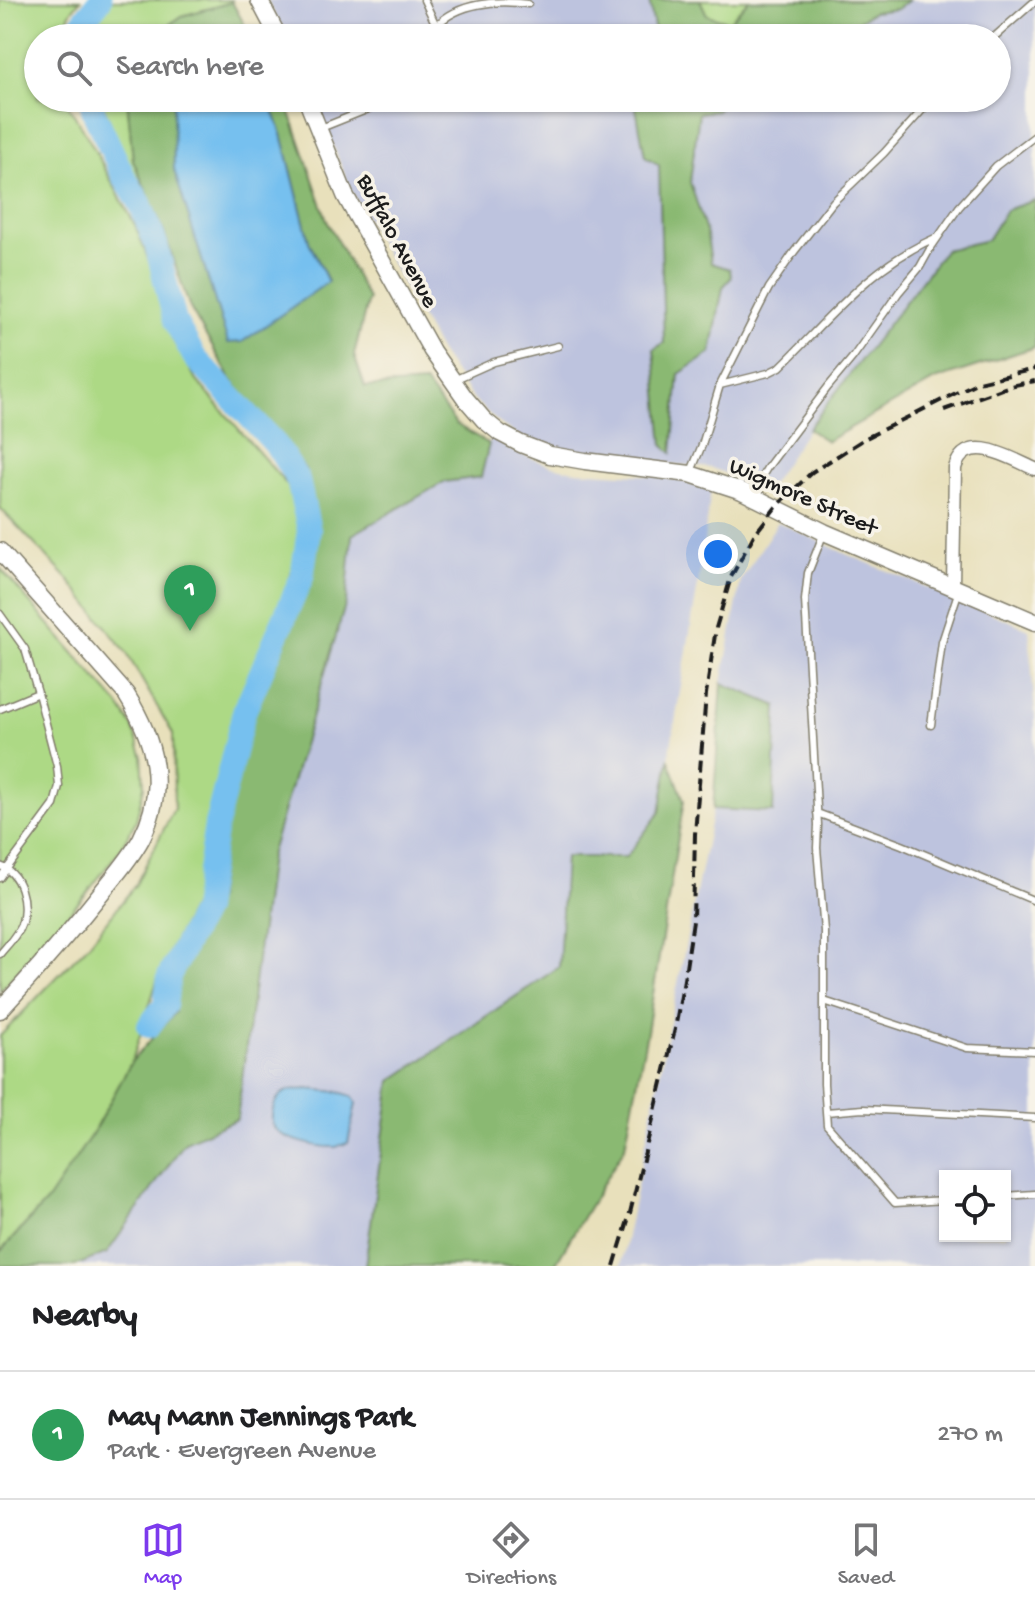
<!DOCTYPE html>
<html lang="en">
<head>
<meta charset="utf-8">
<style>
  :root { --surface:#fff; --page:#f6f6f6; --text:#202124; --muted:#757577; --line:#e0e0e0; --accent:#7c3aed }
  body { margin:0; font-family:"Gochi Hand",sans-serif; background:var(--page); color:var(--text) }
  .controls { position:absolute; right:24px; bottom:24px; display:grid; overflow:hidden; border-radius:0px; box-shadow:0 2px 6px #0004 }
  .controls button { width:72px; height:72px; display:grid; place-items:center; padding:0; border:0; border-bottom:2px solid var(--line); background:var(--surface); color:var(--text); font:40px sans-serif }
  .you { position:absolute; left:718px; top:554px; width:28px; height:28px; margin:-20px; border:6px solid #fff; border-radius:50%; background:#1a73e8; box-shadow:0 0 0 12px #1a73e833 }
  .badge { display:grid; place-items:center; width:52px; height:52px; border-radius:50%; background:var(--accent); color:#fff; font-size:26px; font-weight:700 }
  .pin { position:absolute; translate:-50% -66px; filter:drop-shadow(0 2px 4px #0008) }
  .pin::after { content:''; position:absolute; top:42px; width:28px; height:24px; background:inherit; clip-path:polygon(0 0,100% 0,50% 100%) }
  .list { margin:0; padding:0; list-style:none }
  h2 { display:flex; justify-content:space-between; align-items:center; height:104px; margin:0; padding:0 32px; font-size:34px }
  h2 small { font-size:26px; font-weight:400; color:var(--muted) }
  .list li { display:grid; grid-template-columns:52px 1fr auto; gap:24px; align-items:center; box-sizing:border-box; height:128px; padding:0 32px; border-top:2px solid var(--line) }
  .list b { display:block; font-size:30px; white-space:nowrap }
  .list p { margin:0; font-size:26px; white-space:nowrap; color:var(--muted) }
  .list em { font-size:26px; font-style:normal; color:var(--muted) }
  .icon { flex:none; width:44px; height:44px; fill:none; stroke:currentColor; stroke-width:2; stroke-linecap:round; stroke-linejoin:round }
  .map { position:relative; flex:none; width:1035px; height:1266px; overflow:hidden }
  .search { position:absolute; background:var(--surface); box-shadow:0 2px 6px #0004; left:24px; right:24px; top:24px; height:88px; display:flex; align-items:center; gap:20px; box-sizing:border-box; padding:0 28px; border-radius:44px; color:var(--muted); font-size:30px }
  .sheet { height:232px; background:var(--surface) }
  nav { display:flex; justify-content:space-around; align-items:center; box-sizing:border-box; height:112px; border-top:2px solid var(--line); background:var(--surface); font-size:22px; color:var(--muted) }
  nav a { display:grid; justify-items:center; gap:4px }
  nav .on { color:var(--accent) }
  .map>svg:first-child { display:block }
  .industrial { fill:#bdc3de; fill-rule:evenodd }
  .green { fill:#add985; stroke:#647a50; stroke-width:2 }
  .forest { fill:#8ab972; stroke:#536a47; stroke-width:2 }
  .water { fill:#76c0ef; stroke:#496e86; stroke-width:2 }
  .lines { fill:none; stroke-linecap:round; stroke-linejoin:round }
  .river { stroke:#76c0ef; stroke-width:24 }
  .service-casing { stroke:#827e6c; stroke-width:9 }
  .minor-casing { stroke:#827e6c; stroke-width:15 }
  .tertiary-casing { stroke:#827e6c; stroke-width:19 }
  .service { stroke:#fff; stroke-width:6 }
  .minor { stroke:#fff; stroke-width:12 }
  .tertiary { stroke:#fff; stroke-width:16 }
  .rail { stroke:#1c1c1c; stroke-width:4; stroke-dasharray:12 6; stroke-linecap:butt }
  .labels { text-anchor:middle; stroke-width:7; stroke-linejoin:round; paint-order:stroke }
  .street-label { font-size:24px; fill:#1c1c1c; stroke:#f7f3e8 }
</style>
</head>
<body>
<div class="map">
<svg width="1035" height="1266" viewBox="0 0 1035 1266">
  <rect width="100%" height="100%" fill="#f7f3e8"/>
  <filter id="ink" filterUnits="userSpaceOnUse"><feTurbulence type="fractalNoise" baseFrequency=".0125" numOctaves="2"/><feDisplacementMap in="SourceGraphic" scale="16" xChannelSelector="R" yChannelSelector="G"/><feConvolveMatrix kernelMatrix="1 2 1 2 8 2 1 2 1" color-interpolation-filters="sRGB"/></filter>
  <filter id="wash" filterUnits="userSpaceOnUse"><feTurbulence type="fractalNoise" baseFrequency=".006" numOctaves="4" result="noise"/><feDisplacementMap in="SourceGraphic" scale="32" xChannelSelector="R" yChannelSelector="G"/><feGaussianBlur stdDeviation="1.8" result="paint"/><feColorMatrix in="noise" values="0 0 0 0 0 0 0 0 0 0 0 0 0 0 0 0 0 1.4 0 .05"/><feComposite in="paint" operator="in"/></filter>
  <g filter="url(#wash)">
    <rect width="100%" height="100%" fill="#e8e0bb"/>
    <path class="industrial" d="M267 0H649L656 38H287Z
      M909 0H1035V200L1006 210 987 240 945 250 808 429 767 491 746 481 711 468 574 454 521 438 498 422 473 399 440 352 351 190 314 98H637L635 103 659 165 664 343 654 350 663 445 672 453 679 374 711 353 723 287 730 269 711 263 707 235 690 182 699 112 718 110 724 98H997V38H815L830 28 851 26 873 12 897 9Z
      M491 437 510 450 552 466 574 471 655 476 681 481 711 490 698 584 660 812 626 858H565L559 967 391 1081 365 1266H75L107 1253 185 1142 237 1119 270 856 346 602 352 535 444 482 480 477Z
      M778 522 846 554 1029 629 1035 717V1266H621L713 809 773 812 777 707 722 683 741 580ZM945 1176H1005V1236H945Z"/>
    <path class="green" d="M0 0H80L70 13 62 38H38V98H64L91 143 135 225 160 290 172 339 197 381 288 486 301 536 281 611 234 714 216 791 197 897 161 968 132 1061 94 1131 47 1201 0 1252V1036L88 945 136 884 174 809 173 734 126 652 68 579 0 508Z
      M110 0H232V2L182 16 150 38H87V27L97 21Z
      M700 0H749L729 22 707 15Z
      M100 98H127L133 160 164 232 132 174Z
      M0 568 119 705 132 726 142 755 144 786 136 821 119 851 86 894 0 991Z"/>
    <path class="forest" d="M649 0H700L707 15 729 22 749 0H909L897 9 873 12 851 26 830 28 815 38H656Z
      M232 2 252 38H150L182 16Z
      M127 98H173L171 103 328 281 309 242 282 134 268 98H285L328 223 368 299 354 355 365 387 425 383 456 424 489 444 481 477 444 482 352 535 346 602 270 856 237 1119 185 1142 107 1253 75 1266H0V1252L47 1201 94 1131 132 1061 175 1012V976L216 901 227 819 253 715 310 581 318 527 305 469 232 381 190 308 164 232 133 160Z
      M637 98H724L718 110 699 113 690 182 707 235 711 263 730 269 731 278 723 287 711 353 679 374 672 453 663 445 654 349 664 343 659 165 645 156 635 103Z
      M1035 200V347L935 380 827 441 808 429 945 250 987 240 1006 210Z
      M722 683 777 706 773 812 713 809Z
      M669 760 684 800 647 1032 625 1147 554 1266H365L391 1081 559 967 565 857H626L660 812Z"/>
    <path class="water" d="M173 98H268L282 134 309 242 328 282 242 342 228 343 174 170Z
      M308 1089 339 1092 352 1096 356 1103 348 1143C347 1143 338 1146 336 1147 322 1148 288 1141 277 1131 267 1122 273 1099 284 1093 290 1089 301 1090 308 1089Z"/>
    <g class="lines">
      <path class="river" d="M78 38C79 20 91 13 100 0
        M90 98 94 113 124 177 140 203 156 244 175 321 195 358 276 445 298 480 309 530 302 577 244 712 216 825 203 910 169 976 165 1005 149 1026"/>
    </g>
  </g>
  <g filter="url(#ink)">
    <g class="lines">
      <g class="service-casing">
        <path id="service" d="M424 0 442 38
          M436 26C459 2 497 0 528 4
          M993 38 1035 1
          M546 98C560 105 576 108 590 98
          M321 128 381 104 410 98
          M456 379 494 362 558 346
          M720 385 769 288 794 252 833 202 884 153 933 98
          M690 474 702 445 720 385 768 373 780 367C831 317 869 267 935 238
          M751 495 767 468 828 387 853 357 899 292 920 267 930 249 959 207 996 166 1035 136
          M823 535 808 573 805 600 818 825 817 848 824 931V1084L827 1125 895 1203 945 1200
          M0 614 25 649 38 693 0 709
          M931 725 942 642 958 593
          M817 813 902 845 1035 901
          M0 866C21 873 27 902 22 922 18 935 8 944 0 954
          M0 878 54 805 59 786 57 766 38 693
          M824 1001 967 1048 1035 1051
          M826 1112 863 1109 1035 1118
          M1005 1196 1035 1194"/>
      </g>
      <g class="minor-casing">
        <path id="minor" d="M953 586 955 468C966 430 1012 459 1035 469"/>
      </g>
      <g class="tertiary-casing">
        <path id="tertiary" d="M259 0 279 38
          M306 98 345 195 432 351 465 398 484 420 500 433 521 444 550 455 585 461 690 474 742 491 824 532 1035 622
          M0 551 126 694C155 741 168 787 141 839 129 861 112 879 97 898 66 937 34 973 0 1010"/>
      </g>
      <use href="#service" class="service"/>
      <use href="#minor" class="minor"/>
      <use href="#tertiary" class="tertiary"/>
      <path class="rail" d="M944 410 1010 386 1035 381
        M614 1266 629 1217 675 1029 685 974 693 921 695 834 706 694 716 628 731 577 754 535 776 507 812 472 866 438 978 382 1035 369"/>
    </g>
  </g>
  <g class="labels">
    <g class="street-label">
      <text transform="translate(399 240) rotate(62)" y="8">Buffalo Avenue</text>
      <text transform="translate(804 495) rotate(24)" y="8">Wigmore Street</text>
    </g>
  </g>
</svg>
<div class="controls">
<button><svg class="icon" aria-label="locate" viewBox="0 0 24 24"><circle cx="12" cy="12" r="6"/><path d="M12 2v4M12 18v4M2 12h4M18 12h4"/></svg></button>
</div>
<div class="you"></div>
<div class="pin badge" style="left:190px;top:631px;background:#2e9e5b">1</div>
<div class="search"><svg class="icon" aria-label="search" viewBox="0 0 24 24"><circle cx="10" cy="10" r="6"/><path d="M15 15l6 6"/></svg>Search here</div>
</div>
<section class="sheet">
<h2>Nearby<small></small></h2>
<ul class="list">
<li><span class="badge" style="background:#2e9e5b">1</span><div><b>May Mann Jennings Park</b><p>Park · Evergreen Avenue</p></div><em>270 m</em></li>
</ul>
</section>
<nav>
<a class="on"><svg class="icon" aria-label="map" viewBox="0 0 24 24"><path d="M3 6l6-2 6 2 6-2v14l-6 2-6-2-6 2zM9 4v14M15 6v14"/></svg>Map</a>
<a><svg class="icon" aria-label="directions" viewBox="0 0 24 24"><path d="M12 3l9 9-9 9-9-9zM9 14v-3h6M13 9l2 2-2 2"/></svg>Directions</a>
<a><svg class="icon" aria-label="saved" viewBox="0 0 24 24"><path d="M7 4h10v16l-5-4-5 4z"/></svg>Saved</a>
</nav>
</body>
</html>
